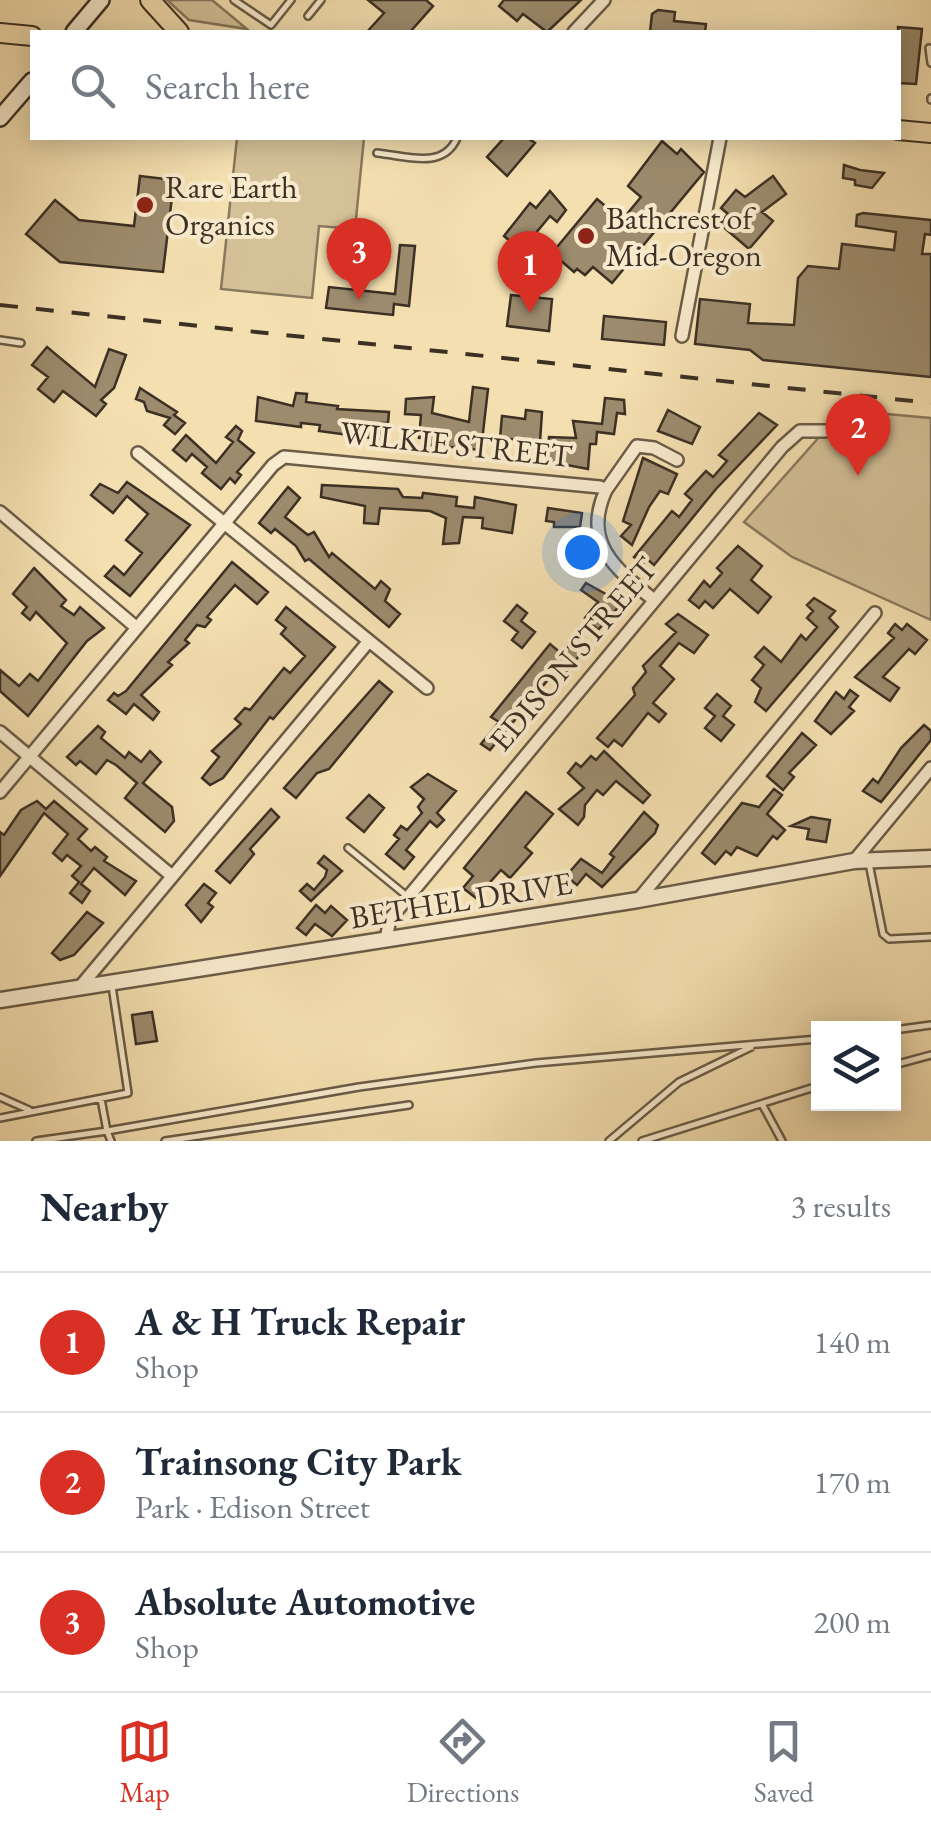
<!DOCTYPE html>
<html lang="en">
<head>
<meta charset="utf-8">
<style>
  :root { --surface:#fff; --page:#f6f6f7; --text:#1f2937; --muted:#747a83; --line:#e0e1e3; --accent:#d93025 }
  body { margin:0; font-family:"EB Garamond",serif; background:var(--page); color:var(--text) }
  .controls { position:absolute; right:30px; bottom:30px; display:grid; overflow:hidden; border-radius:0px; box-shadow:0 5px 25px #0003 }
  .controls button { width:90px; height:90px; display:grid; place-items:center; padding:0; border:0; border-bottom:2px solid var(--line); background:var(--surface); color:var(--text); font:50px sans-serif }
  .you { position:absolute; left:582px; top:552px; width:35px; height:35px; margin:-25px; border:8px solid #fff; border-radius:50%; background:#1a73e8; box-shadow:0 0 0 15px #1a73e833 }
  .badge { display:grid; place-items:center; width:65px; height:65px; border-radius:50%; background:var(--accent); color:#fff; font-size:32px; font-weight:700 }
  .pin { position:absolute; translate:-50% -82px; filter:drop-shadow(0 2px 5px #0008) }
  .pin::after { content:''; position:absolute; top:52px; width:35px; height:30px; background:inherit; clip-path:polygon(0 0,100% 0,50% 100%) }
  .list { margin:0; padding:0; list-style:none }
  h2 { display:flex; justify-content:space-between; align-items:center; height:130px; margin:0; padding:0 40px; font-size:42px }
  h2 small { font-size:32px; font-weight:400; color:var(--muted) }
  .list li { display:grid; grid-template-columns:65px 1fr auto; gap:30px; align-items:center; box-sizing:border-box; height:140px; padding:0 40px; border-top:2px solid var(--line) }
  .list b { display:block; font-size:38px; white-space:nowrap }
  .list p { margin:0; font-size:32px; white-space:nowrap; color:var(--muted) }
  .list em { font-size:32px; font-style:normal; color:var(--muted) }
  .icon { flex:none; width:55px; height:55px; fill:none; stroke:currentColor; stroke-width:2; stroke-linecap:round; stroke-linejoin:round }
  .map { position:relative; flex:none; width:931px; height:1141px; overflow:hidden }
  .search { position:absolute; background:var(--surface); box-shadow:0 5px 25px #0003; left:30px; right:30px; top:30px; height:110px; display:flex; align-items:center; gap:25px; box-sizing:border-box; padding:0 35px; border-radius:0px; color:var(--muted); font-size:38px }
  .sheet { height:550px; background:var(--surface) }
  nav { display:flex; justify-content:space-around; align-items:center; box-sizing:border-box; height:140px; border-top:2px solid var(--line); background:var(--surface); font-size:28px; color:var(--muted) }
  nav a { display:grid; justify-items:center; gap:5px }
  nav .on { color:var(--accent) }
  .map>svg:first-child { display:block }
  .green { fill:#d5c198; stroke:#88785e; stroke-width:2.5 }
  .building { fill:#9c8b6d; stroke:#3c3024; stroke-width:2.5 }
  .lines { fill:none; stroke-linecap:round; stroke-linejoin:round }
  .service-casing { stroke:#6a5c47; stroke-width:10 }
  .minor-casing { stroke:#6a5c47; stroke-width:16 }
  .tertiary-casing { stroke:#6a5c47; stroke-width:19 }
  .secondary-casing { stroke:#3c3024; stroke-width:20 }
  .primary-casing { stroke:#3c3024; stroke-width:22 }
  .service { stroke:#f8eacc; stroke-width:5 }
  .minor { stroke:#f8eacc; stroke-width:11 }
  .tertiary { stroke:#f8eacc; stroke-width:14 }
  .secondary { stroke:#f8eacc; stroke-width:15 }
  .primary { stroke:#f4dfb0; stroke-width:18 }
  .rail { stroke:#3c3024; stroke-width:4; stroke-dasharray:18 18; stroke-linecap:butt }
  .poi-dot { fill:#8f2418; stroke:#f8eacc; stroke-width:4 }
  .labels { text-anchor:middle; stroke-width:8; stroke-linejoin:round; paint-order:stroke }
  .poi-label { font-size:32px; fill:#3c3024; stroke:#f8eacc; text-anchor:start }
  .street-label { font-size:32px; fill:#3c3024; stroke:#f8eacc }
</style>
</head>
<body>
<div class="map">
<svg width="931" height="1141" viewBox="0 0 931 1141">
  <rect width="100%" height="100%" fill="#f4dfb0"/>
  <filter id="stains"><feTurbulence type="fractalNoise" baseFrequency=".002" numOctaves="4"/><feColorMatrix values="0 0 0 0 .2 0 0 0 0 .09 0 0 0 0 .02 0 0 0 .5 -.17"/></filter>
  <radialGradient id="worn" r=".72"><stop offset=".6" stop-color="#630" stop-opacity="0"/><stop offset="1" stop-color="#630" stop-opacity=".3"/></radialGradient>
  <path class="green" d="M167 0H212L247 29 189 20Z
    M237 138H364L355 229 319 226 312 298 221 289Z
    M843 410 931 418V620L792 557 744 522Z"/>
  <path class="building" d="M368 0H426L433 6 410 32H367L384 13Z
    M504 0H581L547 32 523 14 517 21 499 6Z
    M658 10 675 12 674 21 706 24 705 32H650L652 14Z
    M898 27 922 29 916 84 898 83Z
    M504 138H528L535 143 507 176 487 157Z
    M662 141 677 154 681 149 704 172 612 283 593 267 585 275 577 269 574 272 552 253 597 199 622 220 641 197 628 186Z
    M844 165 860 170 884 173 872 188 855 185V180L843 178Z
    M140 176 174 180 163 272 60 262 26 234 55 200 79 220 134 226Z
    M773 176 786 194 762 212 773 221 749 249 720 224 728 214 721 208 736 190 745 197Z
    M550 191 566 210 557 222 550 216 535 234 542 240 529 257 504 236 530 203 536 208Z
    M863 213 931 220V235L925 234 922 254H931V377L763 360 750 350 695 344 700 299 750 304 748 323 794 325 798 278 808 266 839 269 842 244 894 250 896 232 856 226 857 215Z
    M400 245 415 246 409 306 394 304 393 315 326 308 329 287 395 294Z
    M511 295 552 299 549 331 507 326Z
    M604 316 666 322 664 345 602 339Z
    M47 347 95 387 109 349 126 355 114 388 101 400 106 404 96 416 63 391 54 402 38 389 48 377 32 365Z
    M473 387 488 389 481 450 428 445 429 439 419 438 421 415 405 414 406 399 434 397 432 413 469 422Z
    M140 388 177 412 174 415 185 423 175 434 164 425 170 418 147 411 144 402 136 399Z
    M296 393 307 394 306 402 338 406 337 409 389 412 388 423H381L379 439 319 431 320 425 301 423V427L256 421 258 397 293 406Z
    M605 398 624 400 625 414 617 413 614 434 597 432 596 444H590L588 469 546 461 549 437 576 438 573 421 602 424Z
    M526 410 542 412 540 442 500 438 502 416 525 419Z
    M668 410 700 427 692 444 658 431Z
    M759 413 777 425 716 489 654 565 647 559 643 564 634 557 672 511 679 517 692 500 685 494 706 471 713 477 727 461 719 455Z
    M236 426 242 431 238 440 254 453 237 472 241 475 235 483 230 478 221 489 202 473 207 467 192 454 186 461 173 450 186 435 216 463 233 442 226 437Z
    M643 458 677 474 668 494 660 491 649 507 632 545 621 536 631 525 623 521Z
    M127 482 190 525 130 596 105 576 114 566 124 575 142 553 126 540 148 514 127 496 113 513 91 495 100 484 118 493Z
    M322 485 398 489 403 497 422 498 423 493 457 497 456 506 474 508 475 497 516 505 512 533 482 528 483 518 463 517 459 543 443 544 446 518 430 511 380 508 378 524 364 523 365 506 321 497Z
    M288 487 300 498 285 517 308 535 314 532 329 557 332 553 375 589 381 581 390 589 385 601 400 614 389 627 309 559 305 561 296 546 275 529 271 533 259 523Z
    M548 508 582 513 580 527H554V522L546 521Z
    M738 546 762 566 751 580 771 597 758 613 730 589 713 608 705 601 699 608 689 600 704 581 710 587 722 573 717 568Z
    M232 562 268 592 257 604 235 585 207 617 211 620 205 627 197 625 185 640 189 643 168 662 172 665 141 695 159 712 153 720 134 704 126 714 108 700 114 693 118 696 126 691Z
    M34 568 66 600 61 606 74 615 80 607 104 628 87 641 28 716 0 691V670L19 686 30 674 38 681 67 643 36 612 30 620 22 613 27 607 13 594Z
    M586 583 622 603 598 630 585 618 598 602 581 590Z
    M814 598 835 611 829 618 838 627 766 711 755 702 761 688 752 680 764 665 755 657 764 647 781 662 801 635 806 640 817 627 807 618 813 611 807 605Z
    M517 605 527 613 521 621 535 632 522 648 512 640 518 632 504 621Z
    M286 607 335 647 273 719 270 717 223 778 210 785 202 778 219 757 212 751 241 724 235 719 245 708 250 710 284 668 290 673 305 656 281 634 286 628 276 620Z
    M678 614 708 635 694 653 679 643 660 666 674 679 653 703 666 714 659 722 648 713 622 746 614 740 608 747 597 738 635 695 633 688 646 672 643 666 676 632 666 624Z
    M895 624 902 630 907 624 927 640 915 654 909 649 883 677 899 688 890 701 855 677 894 638 888 633Z
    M577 637 587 646 563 676 556 670 490 750 481 744 499 722 491 717 550 644 562 654Z
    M379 681 392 692 329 769 317 773 296 798 284 788Z
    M850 690 858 696 849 707 854 711 831 734 815 721 836 692 844 699Z
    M717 694 731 706 723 716 734 725 721 741 705 728 715 716 705 708Z
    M924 725 931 731V740L881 802 863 791 873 779 878 783 901 748Z
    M98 726 105 732 101 738 125 758 129 752 141 762 150 751 161 762 143 783 172 807 174 821 165 832 125 798 137 783 116 765 107 760 96 774 80 761 76 765 67 757Z
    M802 733 816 745 789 773 794 777 783 790 767 776Z
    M604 751 650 795 643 803 616 781 603 795 597 790 585 805 584 817 578 825 559 809 584 788 568 773 576 763 581 767 591 756 596 760Z
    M428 774 456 791 437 813 444 820 437 827 430 821 406 850 414 857 404 869 386 854 399 839 394 835 401 826 407 830 422 813 418 807 424 799 411 787Z
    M774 789 782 795 767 814 785 830 777 839 773 836 757 856 737 847 731 855 726 851 715 864 702 853 742 803 759 807Z
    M526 792 553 814 525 847 532 853 510 878 501 870 476 898 463 888 473 876 464 868Z
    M369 795 384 808 364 832 347 818Z
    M37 801 46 809 54 801 87 829 78 839 91 851 95 847 107 857 104 861 136 881 125 895 94 868 81 884 90 891 82 903 70 893 79 882 72 876 81 866 67 855 62 861 53 853 68 834 44 813 0 876V832L4 835 21 810Z
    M271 809 279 817 250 849 254 854 230 883 216 871Z
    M644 812 658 825 655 833 602 887 586 874 577 885 566 876 581 859 602 873 614 857 610 854Z
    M811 817 830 820 826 842 807 839 809 829 791 826Z
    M324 856 342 871 311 901 300 891 307 884 314 890 325 877 327 870 318 863Z
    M204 884 216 893 208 903 213 907 201 922 186 905Z
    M316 905 325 913 331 906 347 920 332 936 315 924 306 935 297 928Z
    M87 912 103 923 74 955 60 960 52 953Z
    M152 1012 157 1041 136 1044 132 1015Z"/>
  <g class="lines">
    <g class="service-casing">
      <path id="service" d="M234 0 271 25 291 0
        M308 16 321 0
        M929 48 931 63
        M931 100V98
        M377 153C407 156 443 170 457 138
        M0 340 21 343
        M348 848 408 897
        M869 863 883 934 889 939 931 937
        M894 1030 931 1025
        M894 1065 931 1055
        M0 1097 29 1110
        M101 1099 107 1131 359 1087 536 1063 818 1039
        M762 1104 782 1141
        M0 1118 128 1093 112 986
        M36 1141 107 1131 111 1141
        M165 1141 409 1105
        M609 1141 679 1082 751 1047
        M642 1141 818 1086"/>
    </g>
    <g class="minor-casing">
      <path id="minor" d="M574 32 604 0
        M682 336 720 138
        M138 453 427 688
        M606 490 637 446 654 448 677 460
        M0 512 137 628
        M0 732 172 876
        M0 792 273 465 284 457 600 487 606 490C582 542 614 568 654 600
        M854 861 931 768
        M638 900 875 613
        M386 939 390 919 782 447 800 431H825
        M80 987 369 641"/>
    </g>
    <g class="tertiary-casing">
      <path id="tertiary" d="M0 1000 638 900 854 861 931 858"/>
    </g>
    <g class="secondary-casing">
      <path id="secondary" d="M74 32 101 0
        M0 118 32 81"/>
    </g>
    <g class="primary-casing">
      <path id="primary" d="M150 0 179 32
        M0 33 32 36
        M898 130 931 133"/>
    </g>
    <use href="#service" class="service"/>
    <use href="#minor" class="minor"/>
    <use href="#tertiary" class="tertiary"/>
    <use href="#secondary" class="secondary"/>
    <use href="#primary" class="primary"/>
    <path class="rail" d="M0 305 931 403"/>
  </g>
  <g class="poi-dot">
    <circle cx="145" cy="205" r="10"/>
    <circle cx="586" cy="236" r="10"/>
  </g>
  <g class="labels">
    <g class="poi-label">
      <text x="165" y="198">Rare Earth<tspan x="165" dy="37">Organics</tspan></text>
      <text x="606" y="229">Bathcrest of<tspan x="606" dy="37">Mid-Oregon</tspan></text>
    </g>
    <g class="street-label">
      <text transform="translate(456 444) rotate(6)" y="11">WILKIE STREET</text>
      <text transform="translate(573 654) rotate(-50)" y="11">EDISON STREET</text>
      <text transform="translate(461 900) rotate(-9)" y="11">BETHEL DRIVE</text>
    </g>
  </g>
  <rect width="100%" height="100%" filter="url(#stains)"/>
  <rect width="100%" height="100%" fill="url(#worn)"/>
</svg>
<div class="controls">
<button><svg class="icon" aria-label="layers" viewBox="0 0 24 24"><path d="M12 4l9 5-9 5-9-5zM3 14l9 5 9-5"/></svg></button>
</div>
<div class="you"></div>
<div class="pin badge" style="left:530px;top:313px">1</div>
<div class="pin badge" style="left:858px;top:476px">2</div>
<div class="pin badge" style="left:359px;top:300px">3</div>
<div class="search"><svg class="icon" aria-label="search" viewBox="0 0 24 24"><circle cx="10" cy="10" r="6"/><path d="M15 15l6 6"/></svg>Search here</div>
</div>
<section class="sheet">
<h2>Nearby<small>3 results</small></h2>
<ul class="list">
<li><span class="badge">1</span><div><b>A &amp; H Truck Repair</b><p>Shop</p></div><em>140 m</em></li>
<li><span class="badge">2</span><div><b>Trainsong City Park</b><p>Park · Edison Street</p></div><em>170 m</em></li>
<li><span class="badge">3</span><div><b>Absolute Automotive</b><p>Shop</p></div><em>200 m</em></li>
</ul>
</section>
<nav>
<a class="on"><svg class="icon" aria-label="map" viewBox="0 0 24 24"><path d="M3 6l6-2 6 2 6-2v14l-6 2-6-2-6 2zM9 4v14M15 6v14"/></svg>Map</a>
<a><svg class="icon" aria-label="directions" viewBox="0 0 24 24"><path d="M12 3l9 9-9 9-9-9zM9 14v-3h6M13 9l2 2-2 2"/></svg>Directions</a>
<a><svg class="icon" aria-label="saved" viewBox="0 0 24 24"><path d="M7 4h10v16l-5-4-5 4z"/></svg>Saved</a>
</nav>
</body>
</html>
